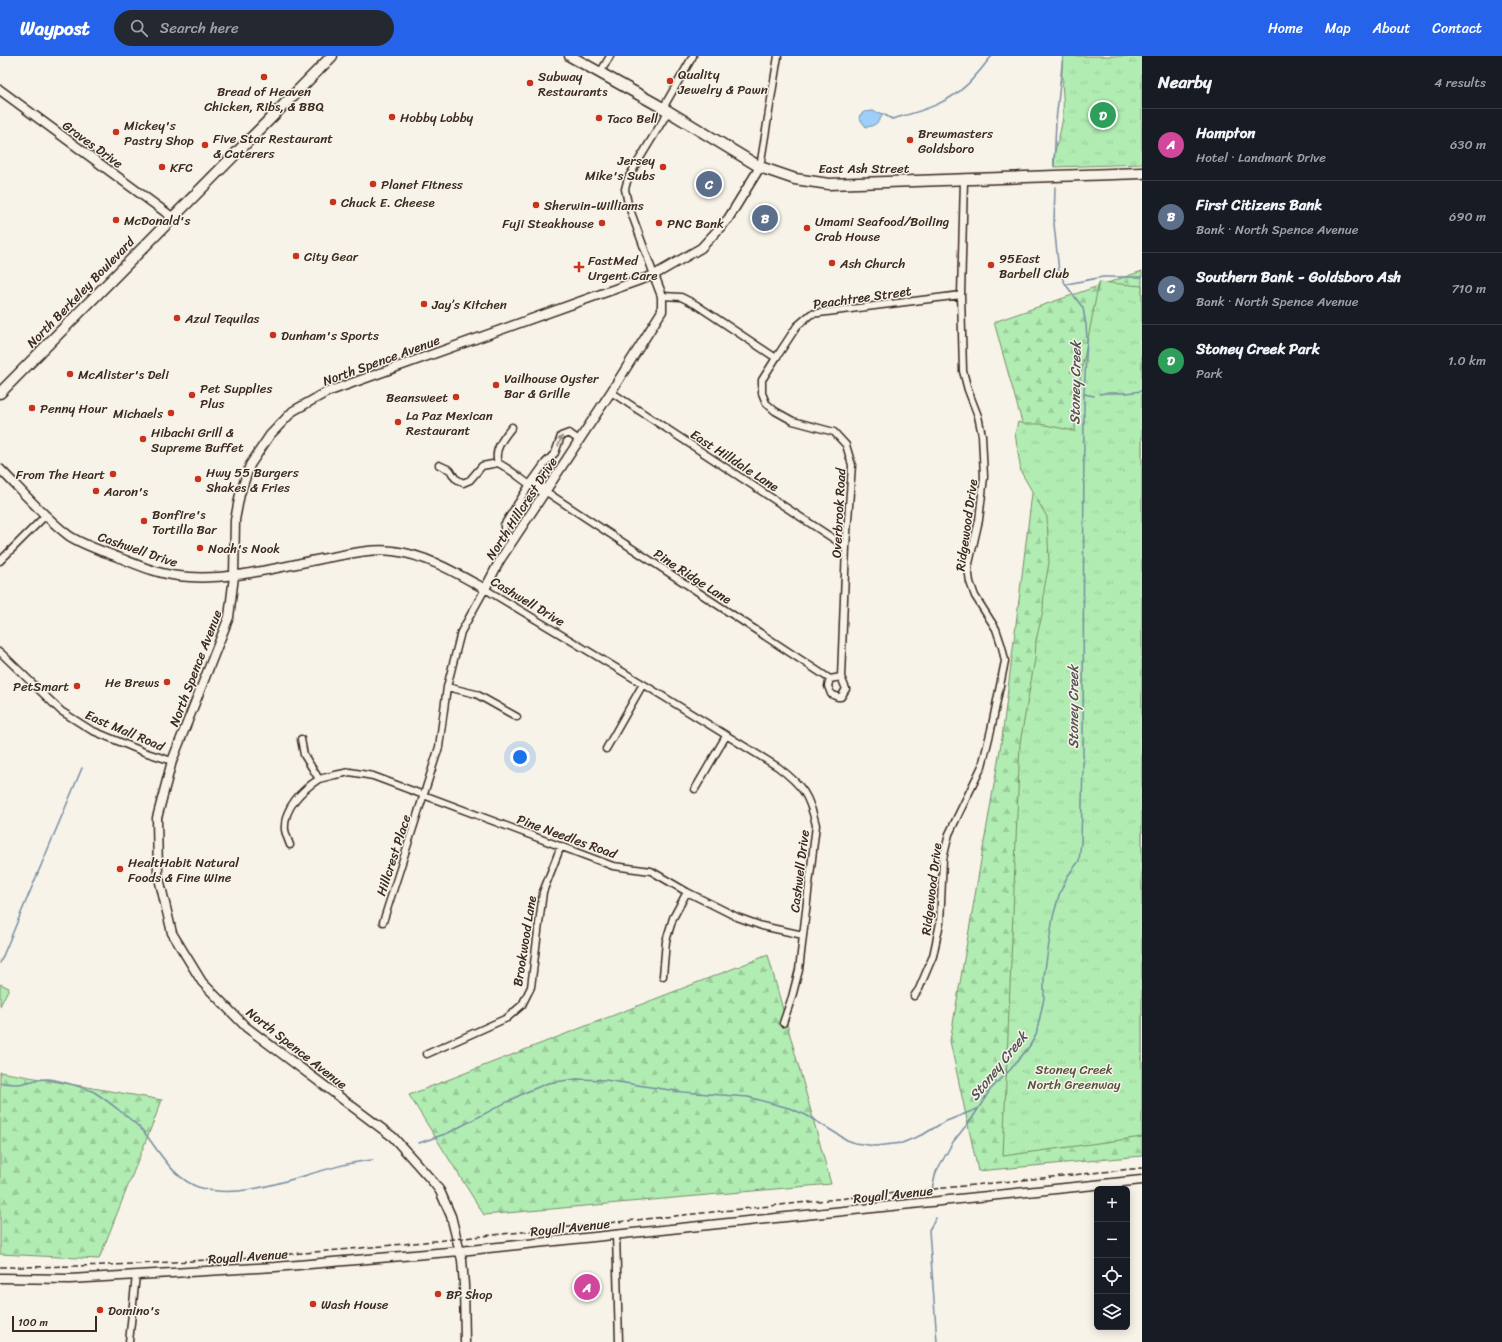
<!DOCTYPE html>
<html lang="en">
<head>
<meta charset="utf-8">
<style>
  :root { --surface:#171b24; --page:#242831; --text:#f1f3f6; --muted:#9ea1a6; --line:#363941; --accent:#2563eb }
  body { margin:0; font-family:Sriracha,sans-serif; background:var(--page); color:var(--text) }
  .controls { position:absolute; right:12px; bottom:12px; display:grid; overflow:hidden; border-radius:6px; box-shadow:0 2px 10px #0003 }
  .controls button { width:36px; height:36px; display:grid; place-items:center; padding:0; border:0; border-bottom:1px solid var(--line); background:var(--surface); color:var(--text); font:20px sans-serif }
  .scale { position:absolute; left:12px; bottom:10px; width:85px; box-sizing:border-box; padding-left:4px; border:2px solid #3b2a1e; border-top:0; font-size:11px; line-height:14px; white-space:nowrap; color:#3b2a1e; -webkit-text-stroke:3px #f7f3e8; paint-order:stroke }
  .you { position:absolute; left:520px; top:701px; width:14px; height:14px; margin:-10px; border:3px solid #fff; border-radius:50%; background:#1a73e8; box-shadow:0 0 0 6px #1a73e833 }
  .badge { display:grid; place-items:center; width:26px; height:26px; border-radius:50%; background:var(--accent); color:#fff; font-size:13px; font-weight:700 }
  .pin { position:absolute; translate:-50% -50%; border:2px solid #fff; box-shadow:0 1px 4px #0006 }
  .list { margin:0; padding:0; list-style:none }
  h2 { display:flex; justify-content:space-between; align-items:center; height:52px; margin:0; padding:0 16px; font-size:17px }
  h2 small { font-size:13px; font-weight:400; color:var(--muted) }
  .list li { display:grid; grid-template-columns:26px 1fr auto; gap:12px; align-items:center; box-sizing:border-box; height:72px; padding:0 16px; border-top:1px solid var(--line) }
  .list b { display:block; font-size:15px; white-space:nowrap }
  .list p { margin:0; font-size:13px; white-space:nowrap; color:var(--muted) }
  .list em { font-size:13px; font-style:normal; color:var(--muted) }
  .icon { flex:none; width:22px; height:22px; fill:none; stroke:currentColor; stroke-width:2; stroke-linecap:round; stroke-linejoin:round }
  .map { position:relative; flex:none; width:1142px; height:1286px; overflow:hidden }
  header { display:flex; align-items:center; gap:24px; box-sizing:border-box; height:56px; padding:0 20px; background:var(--accent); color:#fff }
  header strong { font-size:19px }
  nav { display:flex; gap:22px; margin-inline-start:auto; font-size:14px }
  .search { width:280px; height:36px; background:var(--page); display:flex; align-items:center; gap:10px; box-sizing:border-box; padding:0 14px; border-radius:22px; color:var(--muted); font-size:15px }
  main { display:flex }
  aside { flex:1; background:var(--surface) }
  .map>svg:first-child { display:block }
  .forest { fill:url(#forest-firs); stroke:#768c68 }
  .park { fill:url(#park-tufts); stroke:#768c68 }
  .water { fill:#9ecefa; stroke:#768ca2 }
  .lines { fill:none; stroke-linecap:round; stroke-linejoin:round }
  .stream { stroke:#768ca2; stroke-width:1.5 }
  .minor-casing { stroke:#3b2a1e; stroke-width:9 }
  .tertiary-casing { stroke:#3b2a1e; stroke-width:11 }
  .primary-casing { stroke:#3b2a1e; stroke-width:13 }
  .minor { stroke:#f7f3e8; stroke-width:6 }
  .tertiary { stroke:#f7f3e8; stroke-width:8 }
  .primary { stroke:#f7f3e8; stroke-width:10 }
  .rail { stroke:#3b2a1e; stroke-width:1.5; stroke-dasharray:6 3; stroke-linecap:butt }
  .oneway { fill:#998e83 }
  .poi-dot { fill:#c8321e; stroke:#f7f3e8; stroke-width:1.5 }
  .labels { text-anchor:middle; stroke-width:3; stroke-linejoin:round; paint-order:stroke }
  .poi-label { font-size:13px; fill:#3b2a1e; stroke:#f7f3e8; text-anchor:start }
  .street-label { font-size:13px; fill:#3b2a1e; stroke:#f7f3e8 }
  .park-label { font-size:13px; fill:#53513c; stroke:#f7f3e8 }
  .water-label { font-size:14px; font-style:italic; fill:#545355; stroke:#f7f3e8 }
</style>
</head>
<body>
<header>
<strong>Waypost</strong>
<div class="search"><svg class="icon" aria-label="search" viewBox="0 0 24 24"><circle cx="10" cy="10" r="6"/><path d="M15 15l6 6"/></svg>Search here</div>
<nav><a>Home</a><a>Map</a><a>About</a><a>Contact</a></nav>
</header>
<main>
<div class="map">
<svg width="1142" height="1286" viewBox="0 0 1142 1286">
  <defs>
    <pattern id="forest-firs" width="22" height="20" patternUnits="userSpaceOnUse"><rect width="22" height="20" fill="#b1edb3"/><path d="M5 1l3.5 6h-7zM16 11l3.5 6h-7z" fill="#99cb9a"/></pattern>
    <pattern id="park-tufts" width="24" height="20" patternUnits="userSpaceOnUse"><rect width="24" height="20" fill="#b1edb3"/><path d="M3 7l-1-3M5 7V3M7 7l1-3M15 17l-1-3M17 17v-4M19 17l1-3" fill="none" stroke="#99cb9a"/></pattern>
  </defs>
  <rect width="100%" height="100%" fill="#f7f3e8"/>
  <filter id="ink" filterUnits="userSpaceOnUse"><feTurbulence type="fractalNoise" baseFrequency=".025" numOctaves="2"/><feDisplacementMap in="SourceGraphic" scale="8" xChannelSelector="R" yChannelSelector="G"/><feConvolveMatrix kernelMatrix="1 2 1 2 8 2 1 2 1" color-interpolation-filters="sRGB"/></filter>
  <g filter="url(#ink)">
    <path class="forest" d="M1142 215V1100L978 1115 950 985 1002 682 1035 413 994 266Z
      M768 899 831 1128 484 1159 409 1039Z
      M0 928 9 932 0 950Z
      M0 1016 162 1044 99 1203 0 1198Z"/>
    <path class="park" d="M1063 0H1142V108L1054 111C1052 98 1059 84 1061 72 1067 48 1059 24 1063 0Z
      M1099 226 1142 230V1081L1003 1100 1020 687 1035 603 1036 584 1043 555 1044 534 1049 507 1047 461 1021 416 1015 377 1018 366 1024 368H1040L1075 375V349Z"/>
    <path class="water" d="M873 55 883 58C880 65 874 71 866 71L859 62 860 59 864 56Z"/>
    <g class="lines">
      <path class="stream" d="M883 58 892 63C923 55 955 46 976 19 982 13 986 6 992 0
        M1054 110 1056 65 1063 0
        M1067 228 1103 221H1142
        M1084 338 1094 340
        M1099 338 1106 337H1126L1142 335
        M0 907 82 712
        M0 1027C6 1027 12 1028 18 1028 28 1027 38 1022 48 1023 58 1024 82 1031 92 1035 102 1040 136 1067 144 1076 160 1097 174 1124 201 1132 252 1147 319 1108 373 1104
        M419 1087 448 1077 524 1037 548 1027 576 1023 605 1024 683 1036 748 1041 789 1052 806 1059 847 1084 855 1087 875 1090 902 1087 924 1078 944 1066 977 1053
        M931 1137 936 1116 953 1086 973 1061 990 1034 1010 1014 1029 991 1036 979 1044 942V920L1053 861 1059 839 1067 821 1079 805 1081 785 1083 710 1084 338 1087 283 1086 269 1083 252 1066 229 1059 216 1054 168 1055 131
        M936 1162 929 1174 937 1286"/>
      <g class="minor-casing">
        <path id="minor" d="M600 17 610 0
          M663 52 693 0
          M760 111 778 0
          M654 219 628 148 625 133 628 122 668 56
          M662 240 681 241 695 248 776 302 797 270 811 258 961 239
          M776 302 762 324V337L766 347 775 355 793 365 834 376 846 389 852 409 846 491 841 621 830 623 828 630 831 638 838 641H841L846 633 841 621
          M611 336 846 491
          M512 371C504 381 493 394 498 407 514 415 527 429 543 437
          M439 409 450 414 455 422 463 427 470 424 482 410 498 407
          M530 428 537 427 546 433
          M545 435 830 623
          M513 484 504 476V469L530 428 545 407 555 397 561 380 569 377 579 384
          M0 505 46 459
          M0 596 61 655 91 674 144 696 172 705
          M447 631 476 638 517 661
          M606 693 643 628
          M319 723 335 719 350 716 373 720 613 810 651 815 687 836 737 861 762 870 803 879
          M695 733 726 680
          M290 789C288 784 286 779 285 774 283 752 302 734 319 723L304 699 301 683
          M383 866 439 691 447 631 461 576 485 533 643 628 778 711C803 730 809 739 816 769L799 914 792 941 783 967
          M663 920 666 885 673 862 687 836
          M914 940 919 933 933 900 940 867 943 803 949 778 982 710 991 674 1005 605 1002 591 996 573 975 540 970 526 968 512 979 464 984 421 982 379 978 360 968 334 963 315 961 239 964 124
          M427 998 507 962 522 949 531 931 543 836 561 790
          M616 1178 619 1286
          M129 1286 136 1219"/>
      </g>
      <g class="tertiary-casing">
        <path id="tertiary" d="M0 34 172 161
          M0 413C22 435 43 460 68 479 80 488 105 496 120 502 138 509 158 518 178 520 226 526 274 512 321 503 345 499 369 492 393 495 427 499 456 517 485 533L500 504 611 336 662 255V240L654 219
          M0 1222 70 1223 275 1211 460 1195 1142 1124
          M465 1286 464 1229 462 1204 451 1160 440 1135 434 1127 393 1081 246 971 202 926 172 877 158 818 157 762 172 705 229 561 234 520 235 464 240 438 250 409 270 379 293 355 327 336 654 219 701 192 728 163 760 111"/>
      </g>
      <g class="primary-casing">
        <path id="primary" d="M570 0 663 52 760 111 795 123 829 128 1142 117
          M0 337 332 0"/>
      </g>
      <use href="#minor" class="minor"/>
      <use href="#tertiary" class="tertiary"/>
      <use href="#primary" class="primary"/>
      <path class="rail" d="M0 1211C190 1211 380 1191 569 1171 760 1151 951 1131 1142 1112"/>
    </g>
    <defs><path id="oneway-solid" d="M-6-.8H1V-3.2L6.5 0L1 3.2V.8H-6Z"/></defs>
    <use class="oneway" href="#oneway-solid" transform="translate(560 385) rotate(-68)"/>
  </g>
  <g class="poi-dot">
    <circle cx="264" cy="21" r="4"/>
    <circle cx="670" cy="25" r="4"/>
    <circle cx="530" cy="27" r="4"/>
    <circle cx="392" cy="61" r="4"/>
    <circle cx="599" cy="62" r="4"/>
    <circle cx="116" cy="76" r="4"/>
    <circle cx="910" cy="84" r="4"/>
    <circle cx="205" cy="89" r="4"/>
    <circle cx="162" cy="111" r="4"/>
    <circle cx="663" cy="111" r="4"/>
    <circle cx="373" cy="128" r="4"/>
    <circle cx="333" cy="146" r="4"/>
    <circle cx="536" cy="149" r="4"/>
    <circle cx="116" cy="164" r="4"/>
    <circle cx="602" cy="167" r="4"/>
    <circle cx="659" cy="167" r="4"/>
    <circle cx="807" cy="172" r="4"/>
    <circle cx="296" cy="200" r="4"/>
    <circle cx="832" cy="207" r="4"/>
    <circle cx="991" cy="209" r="4"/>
    <path d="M577 205h4v4h4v4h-4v4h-4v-4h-4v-4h4z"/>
    <circle cx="424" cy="248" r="4"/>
    <circle cx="177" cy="262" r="4"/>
    <circle cx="273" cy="279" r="4"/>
    <circle cx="70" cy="318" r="4"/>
    <circle cx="496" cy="329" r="4"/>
    <circle cx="192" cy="339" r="4"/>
    <circle cx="456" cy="341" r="4"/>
    <circle cx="32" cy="352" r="4"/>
    <circle cx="171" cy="357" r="4"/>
    <circle cx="398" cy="366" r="4"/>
    <circle cx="143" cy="383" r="4"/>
    <circle cx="113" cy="418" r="4"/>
    <circle cx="198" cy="423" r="4"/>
    <circle cx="96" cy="435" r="4"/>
    <circle cx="144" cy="465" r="4"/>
    <circle cx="200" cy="492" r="4"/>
    <circle cx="167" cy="626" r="4"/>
    <circle cx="77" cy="630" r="4"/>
    <circle cx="120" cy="813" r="4"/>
    <circle cx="438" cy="1238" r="4"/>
    <circle cx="313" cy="1248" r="4"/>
    <circle cx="100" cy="1254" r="4"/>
  </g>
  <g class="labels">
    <g class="poi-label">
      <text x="678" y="23">Quality<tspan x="678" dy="15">Jewelry &amp; Pawn</tspan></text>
      <text x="538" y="25">Subway<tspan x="538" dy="15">Restaurants</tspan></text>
      <text x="264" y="40" text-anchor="middle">Bread of Heaven<tspan x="264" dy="15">Chicken, Ribs, &amp; BBQ</tspan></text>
      <text x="400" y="66">Hobby Lobby</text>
      <text x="607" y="67">Taco Bell</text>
      <text x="124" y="74">Mickey's<tspan x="124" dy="15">Pastry Shop</tspan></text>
      <text x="918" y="82">Brewmasters<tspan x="918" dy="15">Goldsboro</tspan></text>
      <text x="213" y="87">Five Star Restaurant<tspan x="213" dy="15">&amp; Caterers</tspan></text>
      <text x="655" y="109" text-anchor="end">Jersey<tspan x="655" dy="15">Mike's Subs</tspan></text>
      <text x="170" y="116">KFC</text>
      <text x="381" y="133">Planet Fitness</text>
      <text x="341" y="151">Chuck E. Cheese</text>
      <text x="544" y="154">Sherwin-Williams</text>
      <text x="124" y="169">McDonald's</text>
      <text x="815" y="170">Umami Seafood/Boiling<tspan x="815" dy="15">Crab House</tspan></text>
      <text x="594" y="172" text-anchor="end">Fuji Steakhouse</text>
      <text x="667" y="172">PNC Bank</text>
      <text x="304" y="205">City Gear</text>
      <text x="999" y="207">95East<tspan x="999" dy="15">Barbell Club</tspan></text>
      <text x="588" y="209">FastMed<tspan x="588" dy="15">Urgent Care</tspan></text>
      <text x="840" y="212">Ash Church</text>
      <text x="432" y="253">Jay’s Kitchen</text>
      <text x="185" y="267">Azul Tequilas</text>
      <text x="281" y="284">Dunham's Sports</text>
      <text x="78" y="323">McAlister's Deli</text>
      <text x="504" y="327">Vailhouse Oyster<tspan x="504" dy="15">Bar &amp; Grille</tspan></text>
      <text x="200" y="337">Pet Supplies<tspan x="200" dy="15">Plus</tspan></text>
      <text x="448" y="346" text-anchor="end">Beansweet</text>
      <text x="40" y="357">Penny Hour</text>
      <text x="163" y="362" text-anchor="end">Michaels</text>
      <text x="406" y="364">La Paz Mexican<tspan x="406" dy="15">Restaurant</tspan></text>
      <text x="151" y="381">Hibachi Grill &amp;<tspan x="151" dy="15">Supreme Buffet</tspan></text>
      <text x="206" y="421">Hwy 55 Burgers<tspan x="206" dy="15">Shakes &amp; Fries</tspan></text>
      <text x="105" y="423" text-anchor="end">From The Heart</text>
      <text x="104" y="440">Aaron's</text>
      <text x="152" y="463">Bonfire's<tspan x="152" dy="15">Tortilla Bar</tspan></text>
      <text x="208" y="497">Noah's Nook</text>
      <text x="159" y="631" text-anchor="end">He Brews</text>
      <text x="69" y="635" text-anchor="end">PetSmart</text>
      <text x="128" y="811">HealtHabit Natural<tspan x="128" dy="15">Foods &amp; Fine Wine</tspan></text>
      <text x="446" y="1243">BP Shop</text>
      <text x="321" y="1253">Wash House</text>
      <text x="108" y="1259">Domino's</text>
    </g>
    <g class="street-label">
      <text transform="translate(93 88) rotate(36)" y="5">Graves Drive</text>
      <text x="864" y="117">East Ash Street</text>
      <text transform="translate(80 236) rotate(-46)" y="5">North Berkeley Boulevard</text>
      <text transform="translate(862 241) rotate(-8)" y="5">Peachtree Street</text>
      <text transform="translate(381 304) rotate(-20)" y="5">North Spence Avenue</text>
      <text transform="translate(735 404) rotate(33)" y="5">East Hilldale Lane</text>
      <text transform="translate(521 452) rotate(-57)" y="5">North Hillcrest Drive</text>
      <text transform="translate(838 457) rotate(-87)" y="5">Overbrook Road</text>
      <text transform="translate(966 469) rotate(-82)" y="5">Ridgewood Drive</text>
      <text transform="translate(138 493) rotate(19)" y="5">Cashwell Drive</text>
      <text transform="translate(693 520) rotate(33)" y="5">Pine Ridge Lane</text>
      <text transform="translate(528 545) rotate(31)" y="5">Cashwell Drive</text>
      <text transform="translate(195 612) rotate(-69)" y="5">North Spence Avenue</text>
      <text transform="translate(125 674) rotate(23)" y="5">East Mall Road</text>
      <text transform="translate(567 780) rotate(20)" y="5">Pine Needles Road</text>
      <text transform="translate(393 799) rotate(-72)" y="5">Hillcrest Place</text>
      <text transform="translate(799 815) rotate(-83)" y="5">Cashwell Drive</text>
      <text transform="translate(931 833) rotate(-83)" y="5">Ridgewood Drive</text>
      <text transform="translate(524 885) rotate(-81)" y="5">Brookwood Lane</text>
      <text transform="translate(297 992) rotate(38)" y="5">North Spence Avenue</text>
      <text transform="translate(893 1138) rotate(-6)" y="5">Royall Avenue</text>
      <text transform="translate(570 1171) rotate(-6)" y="5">Royall Avenue</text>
      <text transform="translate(248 1200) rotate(-4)" y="5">Royall Avenue</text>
    </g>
    <g class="park-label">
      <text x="1074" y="1018">Stoney Creek<tspan x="1074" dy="15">North Greenway</tspan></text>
    </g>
    <g class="water-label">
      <text transform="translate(1075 327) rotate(-89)" y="5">Stoney Creek</text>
      <text transform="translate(1073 651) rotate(-90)" y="5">Stoney Creek</text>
      <text transform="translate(998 1010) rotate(-51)" y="5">Stoney Creek</text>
    </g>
  </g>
</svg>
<div class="controls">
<button>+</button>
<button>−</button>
<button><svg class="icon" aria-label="locate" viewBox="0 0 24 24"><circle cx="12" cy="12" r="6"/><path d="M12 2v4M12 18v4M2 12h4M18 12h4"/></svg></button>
<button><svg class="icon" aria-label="layers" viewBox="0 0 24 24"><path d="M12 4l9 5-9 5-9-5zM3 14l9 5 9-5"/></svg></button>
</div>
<div class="scale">100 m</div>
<div class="you"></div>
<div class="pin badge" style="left:587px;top:1231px;background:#d1479c">A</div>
<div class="pin badge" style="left:765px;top:162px;background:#5c6f8a">B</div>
<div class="pin badge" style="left:709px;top:128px;background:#5c6f8a">C</div>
<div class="pin badge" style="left:1103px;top:59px;background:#2e9e5b">D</div>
</div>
<aside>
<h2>Nearby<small>4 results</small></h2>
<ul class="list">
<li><span class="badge" style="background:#d1479c">A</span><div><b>Hampton</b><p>Hotel · Landmark Drive</p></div><em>630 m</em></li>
<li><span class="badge" style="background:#5c6f8a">B</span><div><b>First Citizens Bank</b><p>Bank · North Spence Avenue</p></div><em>690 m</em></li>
<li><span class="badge" style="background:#5c6f8a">C</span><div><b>Southern Bank - Goldsboro Ash</b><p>Bank · North Spence Avenue</p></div><em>710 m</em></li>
<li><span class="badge" style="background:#2e9e5b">D</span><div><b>Stoney Creek Park</b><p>Park</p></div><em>1.0 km</em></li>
</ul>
</aside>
</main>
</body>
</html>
